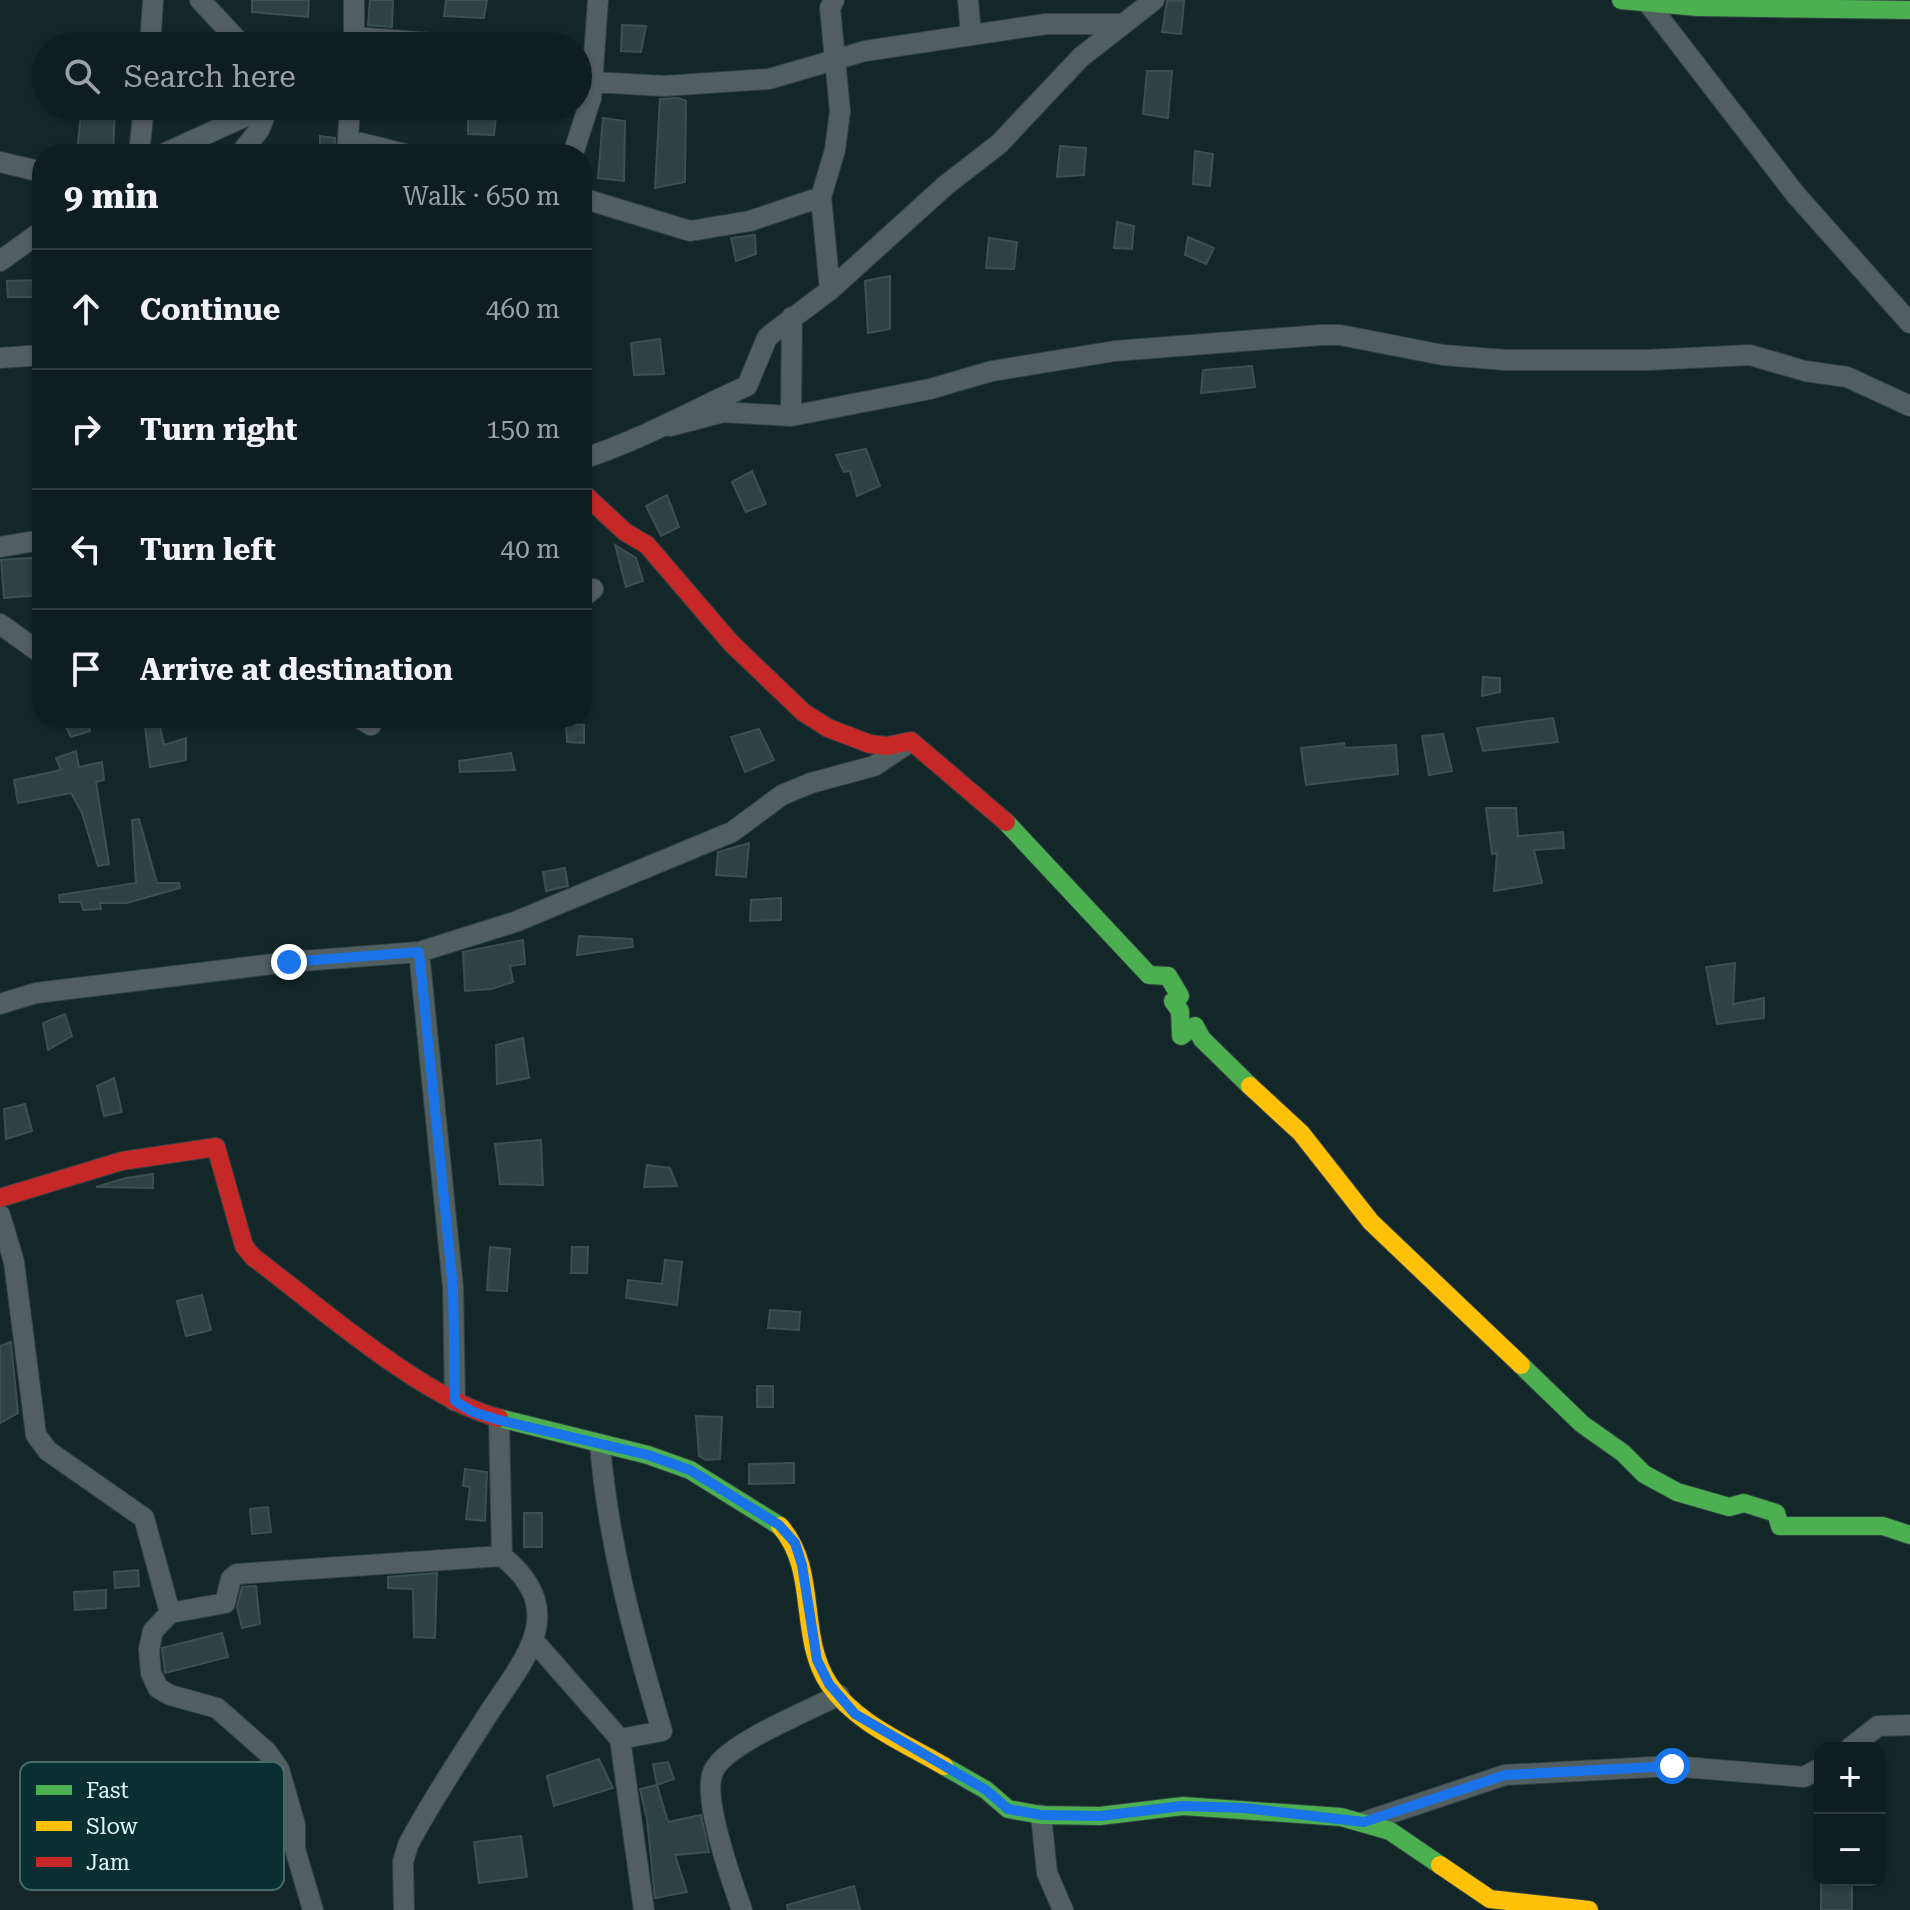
<!DOCTYPE html>
<html lang="en">
<head>
<meta charset="utf-8">
<style>
  :root { --surface:#0e1d1f; --page:#1c2a2c; --text:#f1f3f6; --muted:#9ba2a4; --line:#2e3b3d }
  body { margin:0; font-family:"Roboto Serif",serif; background:var(--page); color:var(--text) }
  .controls { position:absolute; right:24px; bottom:24px; display:grid; overflow:hidden; border-radius:16px; box-shadow:0 2px 6px #0004 }
  .controls button { width:72px; height:72px; display:grid; place-items:center; padding:0; border:0; border-bottom:2px solid var(--line); background:var(--surface); color:var(--text); font:40px sans-serif }
  .stop { position:absolute; width:24px; height:24px; margin:-18px; border:6px solid #1a73e8; border-radius:50%; background:#fff }
  .stop.end { background:#1a73e8; border-color:#fff; box-shadow:0 2px 8px #0008 }
  .list { margin:0; padding:0; list-style:none }
  h2 { display:flex; justify-content:space-between; align-items:center; height:104px; margin:0; padding:0 32px; font-size:34px }
  h2 small { font-size:26px; font-weight:400; color:var(--muted) }
  .list li { display:grid; grid-template-columns:52px 1fr auto; gap:24px; align-items:center; box-sizing:border-box; height:120px; padding:0 32px; border-top:2px solid var(--line) }
  .list b { display:block; font-size:30px; white-space:nowrap }
  .list em { font-size:26px; font-style:normal; color:var(--muted) }
  .icon { flex:none; width:44px; height:44px; fill:none; stroke:currentColor; stroke-width:2; stroke-linecap:round; stroke-linejoin:round }
  .map { position:relative; flex:none; width:1910px; height:1910px; overflow:hidden }
  .search { position:absolute; background:var(--surface); box-shadow:0 2px 6px #0004; left:32px; top:32px; width:560px; height:88px; display:flex; align-items:center; gap:20px; box-sizing:border-box; padding:0 28px; border-radius:44px; color:var(--muted); font-size:30px }
  .panel { position:absolute; background:var(--surface); box-shadow:0 2px 6px #0004; left:32px; top:144px; width:560px; height:584px; border-radius:32px }
  .map>svg:first-child { display:block }
  .building { fill:#2c4342; stroke:#3e4f4f; stroke-width:2 }
  .lines { fill:none; stroke-linecap:round; stroke-linejoin:round }
  .street-casing { stroke:#314244; stroke-width:22 }
  .fast-casing { stroke:#314244; stroke-width:20 }
  .slow-casing { stroke:#314244; stroke-width:20 }
  .jam-casing { stroke:#314244; stroke-width:20 }
  .street { stroke:#525f60; stroke-width:20 }
  .fast { stroke:#4caf50; stroke-width:18 }
  .slow { stroke:#ffc107; stroke-width:18 }
  .jam { stroke:#c62828; stroke-width:18 }
  .route { stroke:#1a73e8; stroke-width:10 }
  .key { fill:#0a2f32; stroke:#4a6b6e; stroke-width:2 }
  .key-label { font-size:22px; fill:#dff7f9 }
</style>
</head>
<body>
<div class="map">
<svg width="1910" height="1910" viewBox="0 0 1910 1910">
  <rect width="100%" height="100%" fill="#132729"/>
  <path class="building" d="M252 0H309L308 17 252 12Z
    M370 0H393L392 27 368 25Z
    M446 0H487L484 18 444 16Z
    M1167 1H1184L1181 34 1162 32Z
    M622 25 646 26 641 52 621 51Z
    M1147 71H1172L1168 118 1143 114Z
    M678 98 686 101 685 182 655 188 660 99Z
    M468 106H497L494 135 468 134Z
    M115 108 113 153 77 151 81 115Z
    M603 118 625 121 624 181 598 178Z
    M320 136 335 138 334 154H320Z
    M1060 146 1086 148 1084 175 1057 177Z
    M1195 151 1213 154 1210 186 1193 184Z
    M1117 222 1134 226 1132 249 1114 248Z
    M755 235 756 254 736 261 731 238Z
    M1188 237 1214 248 1206 264 1185 255Z
    M989 238 1017 242 1014 269 986 268Z
    M890 276V329L868 333 865 281Z
    M42 280V297H8L7 281Z
    M660 339 664 374 634 375 631 343Z
    M1252 366 1255 387 1201 393 1203 370Z
    M866 449 880 486 857 496 850 471 844 472 836 455Z
    M752 471 766 504 746 512 732 482Z
    M667 495 679 527 661 536 646 506Z
    M615 545 636 558 643 581 626 587Z
    M42 557V595L4 598 1 560Z
    M1483 677 1500 678V692L1482 696Z
    M78 718H86L90 731 71 737 64 723Z
    M144 718H158L164 745 186 738V760L150 767Z
    M1553 718 1558 742 1483 751 1477 728Z
    M566 724 584 725V743L567 742Z
    M759 729 774 760 745 772 731 737Z
    M1443 734 1452 771 1429 775 1422 736Z
    M1344 743 1345 748 1396 745 1398 774 1306 785 1301 748Z
    M76 751 79 767 102 762 104 780 96 782 109 864 98 866 82 813 71 793 18 803 14 780 61 770 56 758Z
    M511 753 515 770 460 772 459 761Z
    M1486 808H1516L1518 836 1563 832 1564 848 1534 850 1542 883 1494 891 1497 853 1492 854Z
    M139 819 157 883H179L180 888 127 903H100L101 909 83 910 81 902H60L59 895 136 883 132 820Z
    M749 843 746 877 716 875 718 852Z
    M565 868 568 886 546 891 543 872Z
    M781 898V920L750 921 751 900Z
    M579 936 632 939 633 947 577 955Z
    M523 940 525 964 510 966 513 982 492 989 465 991 463 952Z
    M1735 963 1733 1004 1764 998V1018L1717 1024 1706 967Z
    M65 1014 72 1036 48 1050 43 1023Z
    M523 1038 529 1078 497 1084 496 1045Z
    M114 1078 122 1112 104 1116 97 1086Z
    M25 1104 32 1131 6 1139 4 1109Z
    M541 1140 543 1185 500 1184 495 1144Z
    M647 1165 670 1168 677 1186 644 1187Z
    M153 1174V1188L96 1187 126 1178Z
    M490 1247 510 1249 507 1291 487 1290Z
    M572 1247H588L587 1273H571Z
    M665 1260 682 1262 677 1305 626 1298 628 1280 662 1284Z
    M202 1295 211 1330 186 1336 177 1301Z
    M770 1310 800 1312 799 1330 768 1328Z
    M11 1342 18 1413 0 1423V1346Z
    M757 1386H773V1407H757Z
    M696 1416 722 1417 720 1459 706 1460 699 1456Z
    M794 1463V1483L749 1484V1464Z
    M465 1469 487 1472 485 1521 466 1519 470 1487 463 1486Z
    M268 1507 271 1532 252 1534 250 1509Z
    M524 1513H542V1547H524Z
    M138 1570 139 1586 115 1588 114 1572Z
    M437 1573 435 1638 414 1637 413 1589 388 1588V1577Z
    M256 1586 260 1624 242 1628 237 1607 242 1587Z
    M106 1590V1608L75 1610 74 1592Z
    M222 1633 228 1657 165 1673 162 1648Z
    M599 1759 613 1788 554 1806 547 1776Z
    M668 1762 674 1779 657 1785 653 1764Z
    M657 1785 668 1822 701 1815 709 1852 675 1855 687 1892 655 1898 647 1819 640 1789Z
    M521 1836 527 1877 479 1883 474 1842Z
    M1821 1882H1852V1910H1821Z
    M854 1886 860 1910H788L787 1905Z"/>
  <g class="lines">
    <g class="street-casing">
      <path id="street" d="M200 0 243 46
        M968 0 971 35
        M1648 3 1796 195 1910 323
        M150 46 153 0
        M348 46 354 37 469 46
        M354 46V0
        M593 82 664 86 769 79 865 51 1046 24H1122
        M348 140 405 154
        M139 154 144 106
        M163 154 268 106
        M240 154 259 130 269 106
        M347 154 350 106
        M573 154 591 98 598 0
        M0 162 42 172
        M582 198 690 231 750 221 821 197
        M0 261 42 231
        M830 290 821 197 835 150 840 111 830 8 834 0
        M0 358 42 355
        M791 416 792 317
        M670 426 723 412 791 416 930 389 992 371 1115 351 1321 335H1340L1443 355 1505 360H1648L1750 355 1805 371 1847 377 1910 406
        M582 459C641 440 691 411 747 386L767 338 774 332 830 290 946 185 999 144 1081 57 1154 0
        M0 547 42 540
        M582 598 593 589
        M0 624 42 654
        M359 718 371 725
        M419 952 453 1287 455 1401
        M0 1004 36 993 289 962 419 952 515 922 732 832 782 795 811 783 874 766 904 746
        M0 1215 14 1262 36 1435 48 1451 144 1518 170 1613 153 1631 149 1649 151 1673 158 1688 170 1695 217 1708 267 1752 279 1769 295 1825V1849L313 1910
        M600 1444C608 1543 634 1637 662 1731L620 1739 644 1910
        M170 1613 225 1603 231 1579 237 1574 502 1556
        M534 1641 620 1739
        M1850 1748 1878 1726 1910 1725
        M1041 1815 1047 1873 1063 1910
        M1364 1822 1505 1775 1672 1766 1804 1777 1820 1768
        M404 1910 403 1862 408 1845C431 1801 459 1760 485 1719 521 1662 573 1613 502 1556L499 1420
        M742 1910C732 1882 702 1798 713 1772 724 1744 811 1710 839 1695"/>
    </g>
    <g class="fast-casing">
      <path id="fast" d="M1621 0 1698 7 1910 10
        M1006 822 1149 975 1168 976 1180 996 1173 1001 1180 1011 1181 1036 1195 1026 1202 1039 1250 1086
        M1521 1365 1582 1424 1623 1453 1644 1474 1677 1492 1729 1507 1744 1503 1776 1513 1780 1526H1883L1910 1535
        M499 1418 648 1455 690 1470 780 1526
        M944 1766 986 1790 1008 1809 1041 1815 1100 1816 1183 1806 1341 1817 1390 1831 1440 1865"/>
    </g>
    <g class="slow-casing">
      <path id="slow" d="M1250 1086 1301 1133 1371 1222 1521 1365
        M780 1526C819 1570 797 1636 829 1684 855 1723 905 1743 944 1766
        M1440 1865 1490 1899 1589 1910"/>
    </g>
    <g class="jam-casing">
      <path id="jam" d="M582 492 625 532 647 545 731 643 803 712 828 728 870 744 887 746 911 741 1006 822
        M0 1198 122 1161 216 1147 244 1246 253 1257C317 1305 425 1400 499 1418"/>
    </g>
    <use href="#street" class="street"/>
    <use href="#fast" class="fast"/>
    <use href="#slow" class="slow"/>
    <use href="#jam" class="jam"/>
  </g>
  <g class="lines">
    <path class="route" d="M289 962 419 952 453 1287 455 1401 473 1412 499 1420 648 1455 690 1470 779 1525 795 1543 802 1565 817 1660 829 1684 855 1714 986 1790 1008 1809 1041 1815 1100 1816 1183 1806 1244 1808 1364 1822 1505 1775 1672 1766"/>
  </g>
  <rect x="20" y="1762" width="264" height="128" rx="12" class="key"/>
  <rect x="36" y="1785" width="36" height="10" fill="#4caf50"/>
  <rect x="36" y="1821" width="36" height="10" fill="#ffc107"/>
  <rect x="36" y="1857" width="36" height="10" fill="#c62828"/>
  <g class="key-label">
    <text x="86" y="1798">Fast</text>
    <text x="86" y="1834">Slow</text>
    <text x="86" y="1870">Jam</text>
  </g>
</svg>
<div class="controls">
<button>+</button>
<button>−</button>
</div>
<div class="stop" style="left:1672px;top:1766px"></div>
<div class="stop end" style="left:289px;top:962px"></div>
<div class="search"><svg class="icon" aria-label="search" viewBox="0 0 24 24"><circle cx="10" cy="10" r="6"/><path d="M15 15l6 6"/></svg>Search here</div>
<section class="panel">
<h2>9 min<small>Walk · 650 m</small></h2>
<ul class="list">
<li><svg class="icon" aria-label="ahead" viewBox="0 0 24 24"><path d="M12 20V5M6 11l6-6 6 6"/></svg><div><b>Continue</b></div><em>460 m</em></li>
<li><svg class="icon" aria-label="right" viewBox="0 0 24 24"><path d="M7 20v-9h11M14 6l5 5-5 5"/></svg><div><b>Turn right</b></div><em>150 m</em></li>
<li><svg class="icon" aria-label="left" viewBox="0 0 24 24"><path d="M17 20v-9H6M10 6l-5 5 5 5"/></svg><div><b>Turn left</b></div><em>40 m</em></li>
<li><svg class="icon" aria-label="arrive" viewBox="0 0 24 24"><path d="M6 21V4h12l-3 4 3 4H6"/></svg><div><b>Arrive at destination</b></div></li>
</ul>
</section>
</div>
</body>
</html>
